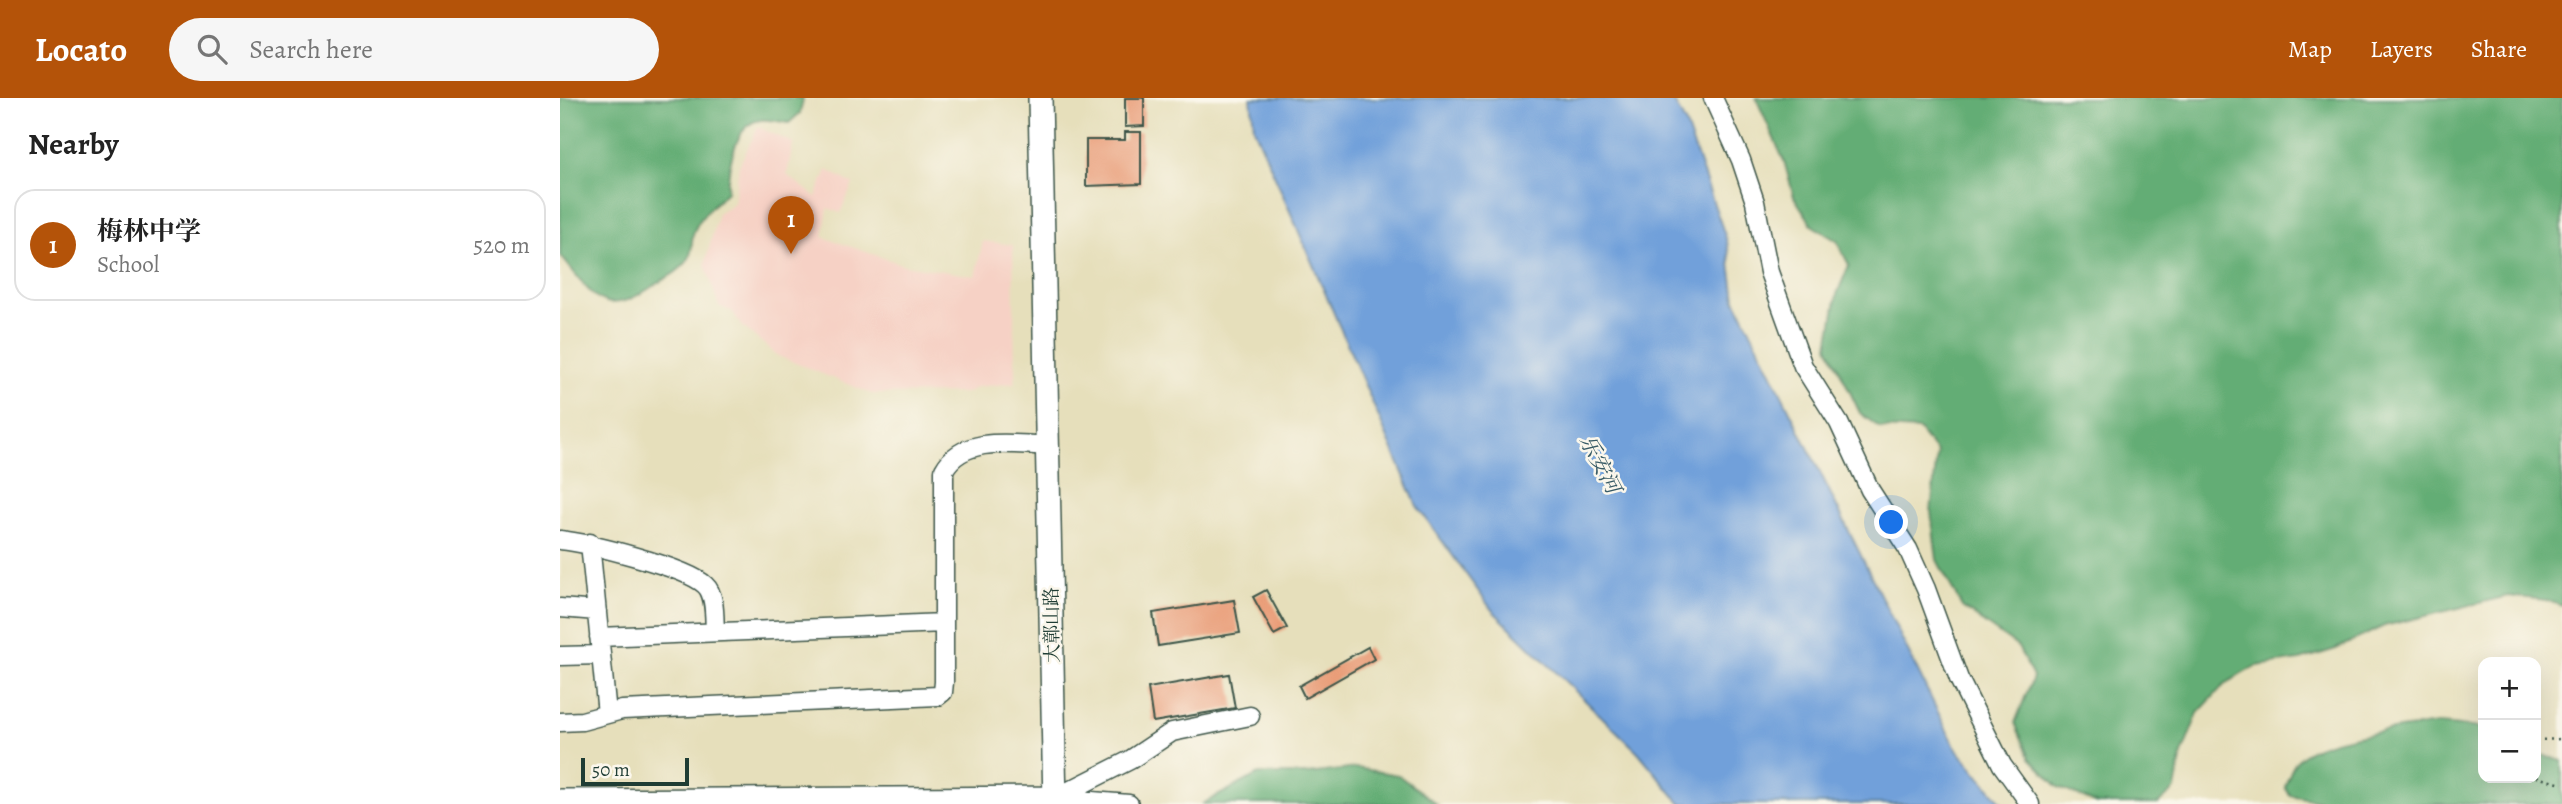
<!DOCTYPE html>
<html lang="en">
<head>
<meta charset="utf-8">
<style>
  :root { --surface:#fff; --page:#f6f6f6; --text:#222; --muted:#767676; --line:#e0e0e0; --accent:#b45309 }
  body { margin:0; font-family:Alegreya,"Noto Serif SC",serif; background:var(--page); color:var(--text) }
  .controls { position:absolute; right:21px; bottom:21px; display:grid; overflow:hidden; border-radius:14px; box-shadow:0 7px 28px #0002 }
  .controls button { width:63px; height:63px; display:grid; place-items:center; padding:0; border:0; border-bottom:2px solid var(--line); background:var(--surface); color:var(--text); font:35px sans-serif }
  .scale { position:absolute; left:21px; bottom:18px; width:108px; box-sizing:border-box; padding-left:7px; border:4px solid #1f3d34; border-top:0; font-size:19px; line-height:24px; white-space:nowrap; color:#1f3d34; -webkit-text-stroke:5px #fbf7ec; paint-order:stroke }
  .you { position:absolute; left:1332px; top:425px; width:24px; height:24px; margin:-18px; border:5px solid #fff; border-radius:50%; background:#1a73e8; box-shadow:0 0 0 10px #1a73e833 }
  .badge { display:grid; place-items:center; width:46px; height:46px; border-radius:50%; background:var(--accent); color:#fff; font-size:23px; font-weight:700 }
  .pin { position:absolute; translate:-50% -58px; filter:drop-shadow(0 2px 4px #0008) }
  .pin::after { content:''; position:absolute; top:37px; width:24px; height:21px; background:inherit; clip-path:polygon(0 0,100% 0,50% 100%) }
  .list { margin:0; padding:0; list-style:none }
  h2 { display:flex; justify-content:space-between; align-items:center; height:91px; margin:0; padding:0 28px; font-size:30px }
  h2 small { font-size:23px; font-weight:400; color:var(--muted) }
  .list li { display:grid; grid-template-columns:46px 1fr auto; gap:21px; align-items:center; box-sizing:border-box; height:112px; margin:0 14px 14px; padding:0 14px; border:2px solid var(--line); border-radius:21px }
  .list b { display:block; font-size:26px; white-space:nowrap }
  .list p { margin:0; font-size:23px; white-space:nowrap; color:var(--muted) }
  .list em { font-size:23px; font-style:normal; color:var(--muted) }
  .icon { flex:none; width:38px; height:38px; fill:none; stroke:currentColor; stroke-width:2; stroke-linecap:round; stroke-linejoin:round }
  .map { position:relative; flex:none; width:2002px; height:706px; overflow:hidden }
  header { display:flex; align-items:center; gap:42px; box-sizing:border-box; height:98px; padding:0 35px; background:var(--accent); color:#fff }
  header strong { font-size:33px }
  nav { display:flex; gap:38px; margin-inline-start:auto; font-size:24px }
  .search { width:490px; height:63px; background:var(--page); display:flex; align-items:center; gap:18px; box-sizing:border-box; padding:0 24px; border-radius:38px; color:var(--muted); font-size:26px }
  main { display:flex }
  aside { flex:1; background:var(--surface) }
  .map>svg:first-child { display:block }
  .built { fill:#f6d1c5 }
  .forest { fill:#63ad74; stroke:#417554; stroke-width:2 }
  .water { fill:#71a0da; stroke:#486e87; stroke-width:2 }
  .building { fill:#e99d78 }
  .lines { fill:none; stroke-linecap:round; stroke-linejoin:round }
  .minor-casing { stroke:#3d5548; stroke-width:21 }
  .major-casing { stroke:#3d5548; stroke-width:26 }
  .path { stroke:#3d5548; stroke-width:2.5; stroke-dasharray:2 5; stroke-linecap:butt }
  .minor { stroke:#fff; stroke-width:18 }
  .major { stroke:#fff; stroke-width:23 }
  .labels { text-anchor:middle; stroke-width:5; stroke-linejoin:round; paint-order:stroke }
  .street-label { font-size:19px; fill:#1f3d34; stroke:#fbf7ec }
  .water-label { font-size:21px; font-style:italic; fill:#385b66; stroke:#fbf7ec }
</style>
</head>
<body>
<header>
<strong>Locato</strong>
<div class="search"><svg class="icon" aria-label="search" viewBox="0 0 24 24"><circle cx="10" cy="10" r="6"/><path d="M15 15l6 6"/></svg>Search here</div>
<nav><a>Map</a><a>Layers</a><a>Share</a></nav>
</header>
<main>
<aside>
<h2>Nearby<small></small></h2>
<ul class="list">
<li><span class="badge">1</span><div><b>梅林中学</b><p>School</p></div><em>520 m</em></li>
</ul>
</aside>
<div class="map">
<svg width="2002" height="706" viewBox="0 0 2002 706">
  <rect width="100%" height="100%" fill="#fbf7ec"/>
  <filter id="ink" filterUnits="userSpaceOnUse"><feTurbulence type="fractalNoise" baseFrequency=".0143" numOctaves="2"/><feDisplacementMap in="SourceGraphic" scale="14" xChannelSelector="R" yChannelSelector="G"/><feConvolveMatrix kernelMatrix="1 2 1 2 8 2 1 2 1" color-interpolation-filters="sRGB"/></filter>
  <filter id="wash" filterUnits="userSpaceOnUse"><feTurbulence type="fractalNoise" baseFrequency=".00686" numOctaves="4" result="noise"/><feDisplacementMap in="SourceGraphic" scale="28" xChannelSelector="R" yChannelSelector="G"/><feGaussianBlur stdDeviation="1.57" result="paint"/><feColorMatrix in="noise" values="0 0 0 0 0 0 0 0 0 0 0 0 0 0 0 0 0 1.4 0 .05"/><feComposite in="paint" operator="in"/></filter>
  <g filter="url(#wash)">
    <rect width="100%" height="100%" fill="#e6dfbb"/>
    <path class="built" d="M198 29 233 45 227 77 256 99 267 72 293 86 280 115 268 110 263 139 344 167 415 178 423 143 453 147 455 285 416 289 407 295 312 296 218 258 181 227 173 214 159 208 145 166 158 115 174 105 179 68Z"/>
    <path class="forest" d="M0 0H243V2L240 15 229 25C220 24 210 21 201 22 174 24 168 73 167 94 155 105 142 116 135 131 130 140 134 152 128 162 121 173 104 181 93 188 40 224 34 197 0 157Z
      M1196 0H2002V508L1986 502 1948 498 1824 528 1776 551 1740 562 1696 568 1666 585 1638 615 1622 656 1615 691 1598 706H1537L1498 689 1470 660 1455 625 1473 579 1458 549 1402 509 1377 462 1371 414 1377 355 1359 332 1320 330 1300 315 1268 248 1277 196 1289 167 1277 143 1253 128 1234 99 1224 63Z
      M1878 626 1923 630V680H1976V655L2002 663V706H1776L1730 697 1725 689C1729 677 1733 664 1744 656 1771 637 1844 631 1878 626Z
      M797 670 838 677 877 706H642L699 676H747Z"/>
    <path class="water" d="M691 0H1112L1126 27 1167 143 1175 201 1395 649 1443 706H1121L1079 655 932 512 857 408 694 30Z"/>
    <g id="blocks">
      <path class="building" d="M565 0H584V28L565 29Z
        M565 34H581V86L526 88V42H565Z
        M706 492 727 530 714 537 693 499Z
        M674 502 680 535 598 548 593 515Z
        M808 549 814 561 745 600 739 588Z
        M669 576 675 610 593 624 588 590Z"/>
    </g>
  </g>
  <g filter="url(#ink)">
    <use href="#blocks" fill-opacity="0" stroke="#3d5548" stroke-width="2"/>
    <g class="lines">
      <g class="minor-casing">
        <path id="minor" d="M1153 0 1181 62 1195 104 1209 174 1243 268 1279 325 1310 392 1348 451 1366 491 1399 581 1442 667 1470 706
          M0 442C28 445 126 469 145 487 156 497 154 520 155 534
          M30 445 47 616
          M0 510 37 513
          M39 539 384 525
          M0 558 41 557
          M0 624 22 623 62 612 378 598 383 594 384 584V372C403 337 454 346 487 348
          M495 700 570 662 612 634 690 618
          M495 700 569 706"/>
      </g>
      <g class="major-casing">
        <path id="major" d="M480 0 495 706
          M0 703 495 700"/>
      </g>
      <path class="path" d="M1976 642 2002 641
        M1976 679 2002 686"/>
      <use href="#minor" class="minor"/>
      <use href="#major" class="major"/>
    </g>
  </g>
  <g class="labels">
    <g class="street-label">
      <text transform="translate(491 527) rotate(-91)" y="7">大鄣山路</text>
    </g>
    <g class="water-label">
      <text transform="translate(1040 366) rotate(62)" y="7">乐安河</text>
    </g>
  </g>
</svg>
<div class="controls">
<button>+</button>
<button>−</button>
</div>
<div class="scale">50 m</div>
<div class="you"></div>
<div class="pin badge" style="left:231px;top:156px">1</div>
</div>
</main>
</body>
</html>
